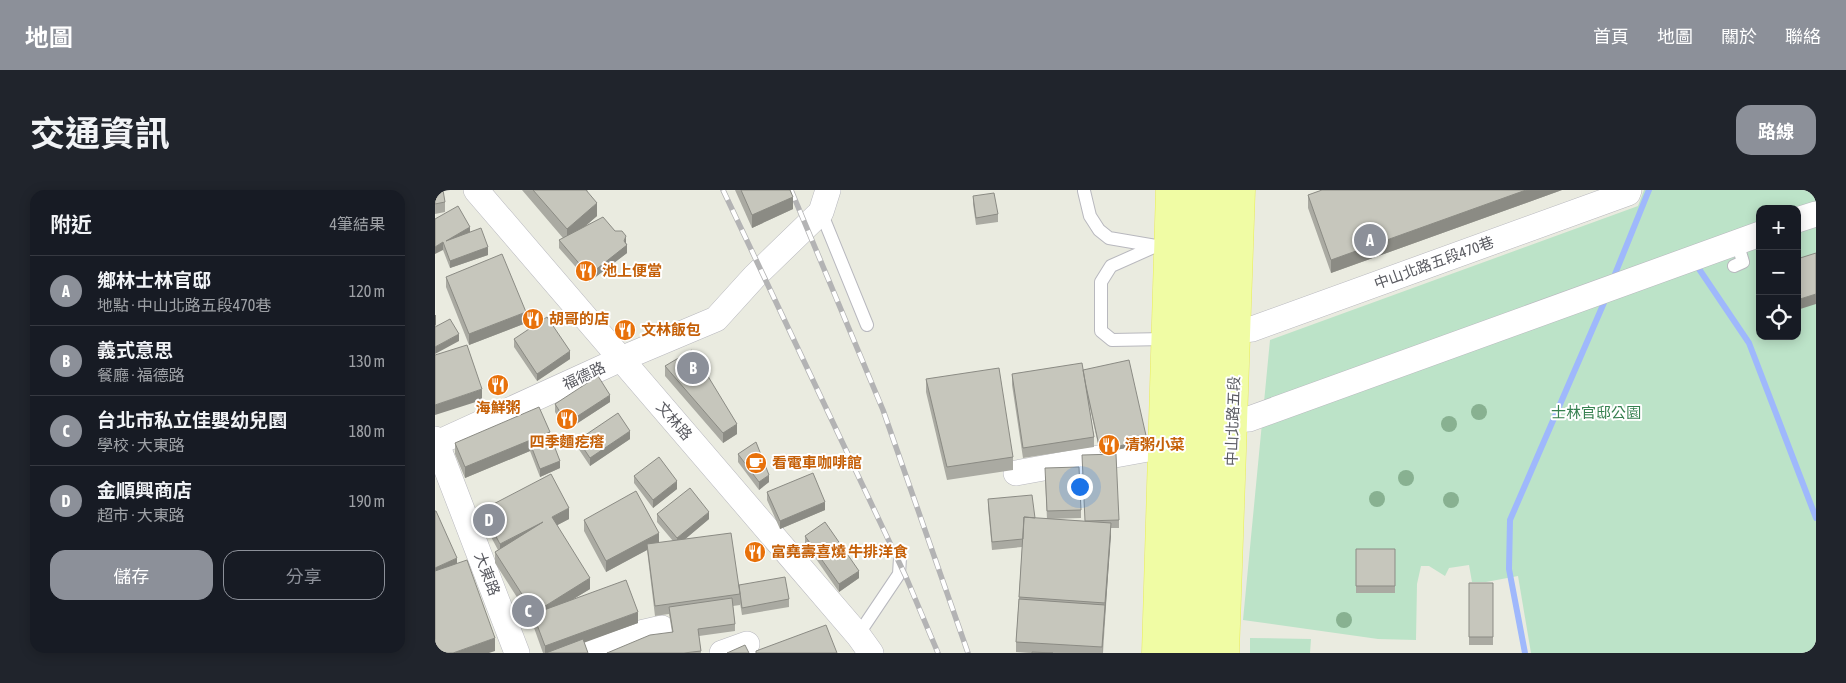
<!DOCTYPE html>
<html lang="zh-TW">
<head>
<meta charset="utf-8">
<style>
  :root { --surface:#171b24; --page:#20242c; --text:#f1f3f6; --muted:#9ea1a6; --line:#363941; --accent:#8c9099 }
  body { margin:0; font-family:"Asap Condensed","Noto Sans TC",sans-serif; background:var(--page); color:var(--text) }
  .controls { position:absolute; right:15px; top:15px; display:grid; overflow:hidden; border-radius:10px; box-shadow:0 2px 12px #0003 }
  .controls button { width:45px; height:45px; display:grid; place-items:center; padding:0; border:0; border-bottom:1px solid var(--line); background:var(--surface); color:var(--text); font:25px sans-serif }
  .you { position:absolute; left:644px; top:296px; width:18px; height:18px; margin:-12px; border:4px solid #fff; border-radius:50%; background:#1a73e8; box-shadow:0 0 0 8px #1a73e833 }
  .badge { display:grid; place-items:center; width:32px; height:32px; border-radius:50%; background:var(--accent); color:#fff; font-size:16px; font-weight:700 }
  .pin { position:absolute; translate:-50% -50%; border:2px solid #fff; box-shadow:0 1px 5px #0006 }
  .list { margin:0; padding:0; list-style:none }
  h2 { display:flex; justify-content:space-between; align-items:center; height:65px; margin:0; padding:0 20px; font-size:21px }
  h2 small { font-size:16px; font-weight:400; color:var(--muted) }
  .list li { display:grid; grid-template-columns:32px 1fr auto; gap:15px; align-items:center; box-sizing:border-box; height:70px; padding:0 20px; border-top:1px solid var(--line) }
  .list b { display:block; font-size:19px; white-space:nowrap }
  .list p { margin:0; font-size:16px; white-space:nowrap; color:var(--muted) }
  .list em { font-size:16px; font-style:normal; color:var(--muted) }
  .actions { display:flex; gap:10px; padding:15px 20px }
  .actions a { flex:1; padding:11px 0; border:1px solid var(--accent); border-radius:15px; text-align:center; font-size:18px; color:var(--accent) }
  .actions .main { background:var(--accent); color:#fff }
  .icon { flex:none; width:28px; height:28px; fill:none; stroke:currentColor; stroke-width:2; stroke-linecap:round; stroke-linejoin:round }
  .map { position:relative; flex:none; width:1381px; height:463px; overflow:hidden; border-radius:15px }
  header { display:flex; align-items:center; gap:30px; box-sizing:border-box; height:70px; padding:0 25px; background:var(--accent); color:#fff }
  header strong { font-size:24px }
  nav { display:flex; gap:28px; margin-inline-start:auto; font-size:18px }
  .intro { display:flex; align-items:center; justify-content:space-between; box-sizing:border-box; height:120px; padding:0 30px }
  h1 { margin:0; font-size:35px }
  .button { padding:12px 22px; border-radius:15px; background:var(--accent); color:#fff; font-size:18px; font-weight:700 }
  main { display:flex; gap:30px; padding:0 30px }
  aside { flex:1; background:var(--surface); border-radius:15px; box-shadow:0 2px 12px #0003 }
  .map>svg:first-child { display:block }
  .green { fill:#bce3c8; fill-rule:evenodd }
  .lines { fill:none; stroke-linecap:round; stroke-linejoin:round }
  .stream { stroke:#9fb8fc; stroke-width:6 }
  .lane-casing { stroke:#b8b8be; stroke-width:14 }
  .street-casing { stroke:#b8b8be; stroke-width:26 }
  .primary-casing { stroke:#e9ec58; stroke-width:29 }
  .lane { stroke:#fff; stroke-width:12 }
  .street { stroke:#fff; stroke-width:25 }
  .primary { stroke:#f0fca4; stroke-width:28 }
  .rail-casing { stroke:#b3b3b4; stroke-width:5.5 }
  .rail { stroke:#fff; stroke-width:4; stroke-dasharray:11; stroke-linecap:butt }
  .tree { fill:#88b191 }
  .wall { fill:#aaaaa2 }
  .shaded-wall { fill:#8b8b84 }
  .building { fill:#c6c6bc; stroke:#8b8b84 }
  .labels { text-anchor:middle; stroke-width:4; stroke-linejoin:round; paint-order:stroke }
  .street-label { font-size:15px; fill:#595a60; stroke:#fff }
  .food-label { font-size:15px; font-weight:bold; fill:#c56008; stroke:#fff; text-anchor:start }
  .park-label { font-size:15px; fill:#378151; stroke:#fff }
</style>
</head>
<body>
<header>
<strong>地圖</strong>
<nav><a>首頁</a><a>地圖</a><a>關於</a><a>聯絡</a></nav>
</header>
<div class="intro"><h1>交通資訊</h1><a class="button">路線</a></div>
<main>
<aside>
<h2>附近<small>4筆結果</small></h2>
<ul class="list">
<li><span class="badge">A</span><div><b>鄉林士林官邸</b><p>地點 · 中山北路五段470巷</p></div><em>120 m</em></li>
<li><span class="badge">B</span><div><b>義式意思</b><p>餐廳 · 福德路</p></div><em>130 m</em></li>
<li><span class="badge">C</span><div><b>台北市私立佳嬰幼兒園</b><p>學校 · 大東路</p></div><em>180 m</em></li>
<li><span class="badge">D</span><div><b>金順興商店</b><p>超市 · 大東路</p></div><em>190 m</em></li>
</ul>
<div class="actions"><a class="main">儲存</a><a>分享</a></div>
</aside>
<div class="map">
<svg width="1381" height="463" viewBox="0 0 1381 463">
  <rect width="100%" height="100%" fill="#eaebe0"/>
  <path class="green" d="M1209 0H1381V463H1096L1083 386 1051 392H1037L1034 375 1014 378 1010 386 994 376H986L982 394 981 450 943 449 808 430 835 150 1203 16ZM1325 19H1362V146H1325Z
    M815 448 876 449 875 463H815Z"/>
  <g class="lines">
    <path class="stream" d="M1262 76 1314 153 1381 328
      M1178 89 1214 0
      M1090 463 1074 379 1075 330 1171 108"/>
    <g class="lane-casing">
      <path id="lane" d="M649 1 655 26 664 40 674 48 721 56
        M386 22 432 135
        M721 56 676 76 666 92V141L677 150 730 149
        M1299 76 1308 72 1302 52
        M423 445 464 384 465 368"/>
    </g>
    <g class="street-casing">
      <path id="street" d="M41 0 423 445 436 463
        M1362 30 1381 24
        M800 141 817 139 1193 3 1194 0
        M798 230 814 229 1325 44
        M0 249 82 463
        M0 254 186 169 281 129 320 86 386 22 393 0
        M581 283 713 259H728
        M138 463 166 452 227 438
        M287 463 312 454"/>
    </g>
    <g class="primary-casing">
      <path id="primary" d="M721 463 735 0
        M745 463 761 0
        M766 463 781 0
        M790 463 806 0"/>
    </g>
    <use href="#lane" class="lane"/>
    <use href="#street" class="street"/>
    <use href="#primary" class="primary"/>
    <g class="rail-casing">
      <path id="rail" d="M288 0 471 387 503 463
        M356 0 448 220 533 463"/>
    </g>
    <use href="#rail" class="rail"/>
  </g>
  <g class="tree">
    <circle cx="1044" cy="222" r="8"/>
    <circle cx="1014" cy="234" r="8"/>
    <circle cx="971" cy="288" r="8"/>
    <circle cx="942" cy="309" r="8"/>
    <circle cx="1016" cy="310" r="8"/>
    <circle cx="909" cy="430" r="8"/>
  </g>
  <path class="wall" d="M0 0 10 12V22L0 24Z
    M87 0H153L152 1 162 26 149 37 191 53 192 63 154 92 124 58V50L128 48Z
    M300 0H355L358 19 317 38Z
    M1127 0 896 83 873 18V5Z
    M538 6 563 24V32L541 35 538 14Z
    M0 29 35 42 53 65 15 78 8 60Z
    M11 87 91 133 34 155 11 97Z
    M79 149 135 169 102 191 79 157Z
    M230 176 302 244 288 253 230 186Z
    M648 180 712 254 665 263 653 209 659 247V257L588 268 577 195V184Z
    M491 189 578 267V280L512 290 491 202Z
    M175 212 132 240 120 222V214Z
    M115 245 125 278 105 287 95 261 30 288 20 264V253Z
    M195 249 155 276 143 258V250Z
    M303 264 334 292 324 300 303 272Z
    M199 286 242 299 218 318 199 293Z
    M610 286 646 320V328L613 329 649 331 684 330V338H676L668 463H594L581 462V452L587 357 557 360 553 317V309L600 328 612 329Z
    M332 302 390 320 345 339 332 310Z
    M47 320 134 329 122 335 155 399 138 409 203 433 149 452 153 463H108L98 435V432L60 373V362L63 360 47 330Z
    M222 324 274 329 250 349 304 395 354 409V417L307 425 305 413V415L298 416 300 434V441L264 446 266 463H171L237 442 234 424 220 426 212 360 171 382 149 341V330L224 353 238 351 222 332Z
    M370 346 424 388 404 402 370 353Z
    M921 359H960V403H921Z
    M1034 393H1058V455H1034Z"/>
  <path class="shaded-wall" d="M1091 0H1127L896 83V70Z
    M358 7V19L317 38V25Z
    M162 13V26L132 52V39Z
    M35 37V45L11 51Z
    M191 46V53L192 55V63L154 92V85L189 51Z
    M8 52V60L0 64V57Z
    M53 57V65L15 78V71Z
    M1381 104V114L1362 120V110Z
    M91 122V133L34 155V144Z
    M0 125H1V135L0 136Z
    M24 144V151L0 164V157Z
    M135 161V169L102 191V184Z
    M47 199V210L0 225V215Z
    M175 205V212L132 240V233Z
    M302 234V244L288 253V243Z
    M195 241V249L155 276V268Z
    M115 242V253H95V261L30 288V277Z
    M712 250V254L665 263V260Z
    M125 271V278L105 287V279Z
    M334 285V292L324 300V292Z
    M242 291V299L218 318V310Z
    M390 312V320L345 339V331Z
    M134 318V329L117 338V327Z
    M274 322V329L242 356V348Z
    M108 332 65 364V354Z
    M676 333V346L670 426V413Z
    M224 343V353L212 354V360L171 382V371Z
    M22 368V376L0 385V378Z
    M424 381V388L404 402V394Z
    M155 388V399L101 432 99 427V423Z
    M670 415V426L667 463V457Z
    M203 422V433L121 463H110V456Z
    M60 448V461L54 463H18Z"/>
  <path class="building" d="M0 0H8L10 12 0 14Z
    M98 0H151L162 13 132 39Z
    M306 0H355L358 7 317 25Z
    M887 0H1091L896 70 873 5Z
    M559 3 563 24 541 28 538 6Z
    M23 16 35 37 11 51 46 38 53 57 15 71 8 52 0 57V29Z
    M168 27 180 41H187L191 46 189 51 192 55 154 85 124 50Z
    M1381 63V104L1362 110V69Z
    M67 64 91 122 34 144 11 87Z
    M112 127 135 161 102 184 79 149Z
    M15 129 24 144 0 157V137Z
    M32 155 47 199 0 215V165Z
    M257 160 302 234 288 243 230 176Z
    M694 170 712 250 665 260 651 196 648 180Z
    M647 173 659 247 588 258 577 184Z
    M564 178 578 267 512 277 491 189Z
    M163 186 175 205 132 233 120 214Z
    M104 217 115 242 30 277 20 253Z
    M183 223 195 241 155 268 143 250Z
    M115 245 125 271 105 279 95 253Z
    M321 252 334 285 324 292 303 264Z
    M681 264 684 330 650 331 647 265Z
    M224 267 242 291 218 310 199 286Z
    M644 277 646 320 612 321 610 278Z
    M378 283 390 312 345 331 332 302Z
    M116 284 134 318 117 327 155 388 99 423 60 362 108 332 65 354 47 320Z
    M255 298 274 322 242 348 222 324Z
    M201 301 224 343 171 371 149 330Z
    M597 305 600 328 589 327 588 349 557 352 553 309Z
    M0 321H1L22 368 0 378Z
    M589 327 676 333 670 413 584 407Z
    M390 332 424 381 404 394 370 346Z
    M296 343 305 404 220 416 212 354Z
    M921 359H960V396H921Z
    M32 370 60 448 18 463H0V381Z
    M350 387 354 409 307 418 304 395Z
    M191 390 203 422 110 456 98 424Z
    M1034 393H1058V447H1034Z
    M297 408 300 434 263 439 266 461 249 463H172L215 445 238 442 234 417Z
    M584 409 670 415 667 457 581 452Z
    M391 435 402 463H321V461Z
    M148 449 153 463H111Z
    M310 455 314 463H292Z
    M597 462 618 463H597Z"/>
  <defs>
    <g id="restaurant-disc" transform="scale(1.125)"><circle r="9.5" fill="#e8710a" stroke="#fff"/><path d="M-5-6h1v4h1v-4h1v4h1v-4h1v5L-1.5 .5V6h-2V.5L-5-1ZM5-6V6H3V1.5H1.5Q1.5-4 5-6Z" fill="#fff"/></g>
    <g id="cafe-disc" transform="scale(1.125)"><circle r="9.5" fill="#e8710a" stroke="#fff"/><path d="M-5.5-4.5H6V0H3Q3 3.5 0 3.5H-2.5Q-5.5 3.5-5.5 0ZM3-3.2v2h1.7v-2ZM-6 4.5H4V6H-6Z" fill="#fff"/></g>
  </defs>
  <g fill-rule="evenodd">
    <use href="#restaurant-disc" x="151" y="81"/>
    <use href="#restaurant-disc" x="98" y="129"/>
    <use href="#restaurant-disc" x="190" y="140"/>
    <use href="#restaurant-disc" x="63" y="195"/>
    <use href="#restaurant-disc" x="132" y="229"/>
    <use href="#restaurant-disc" x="674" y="255"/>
    <use href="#cafe-disc" x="321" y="273"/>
    <use href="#restaurant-disc" x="320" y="362"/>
  </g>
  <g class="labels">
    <g class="street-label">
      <text transform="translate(999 73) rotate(-20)" y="5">中山北路五段470巷</text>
      <text transform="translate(149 186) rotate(-25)" y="5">福德路</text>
      <text transform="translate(239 231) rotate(49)" y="5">文林路</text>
      <text transform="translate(798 231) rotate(-88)" y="5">中山北路五段</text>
      <text transform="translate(52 384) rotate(69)" y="5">大東路</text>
    </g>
    <g class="food-label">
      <text x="167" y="86">池上便當</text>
      <text x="114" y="134">胡哥的店</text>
      <text x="206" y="145">文林飯包</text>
      <text x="63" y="223" text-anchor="middle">海鮮粥</text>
      <text x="132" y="257" text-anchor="middle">四季麵疙瘩</text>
      <text x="690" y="260">清粥小菜</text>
      <text x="337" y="278">看電車咖啡館</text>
      <text x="336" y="367">富堯壽喜燒 牛排洋食</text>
    </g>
    <g class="park-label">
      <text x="1161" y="228">士林官邸公園</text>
    </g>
  </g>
</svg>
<div class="controls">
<button>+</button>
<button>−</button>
<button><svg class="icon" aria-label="locate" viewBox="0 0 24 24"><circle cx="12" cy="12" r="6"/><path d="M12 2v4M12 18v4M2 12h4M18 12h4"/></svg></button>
</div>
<div class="you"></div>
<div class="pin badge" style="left:935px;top:50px">A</div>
<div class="pin badge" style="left:258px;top:178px">B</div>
<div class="pin badge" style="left:93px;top:421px">C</div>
<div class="pin badge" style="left:54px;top:330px">D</div>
</div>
</main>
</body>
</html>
